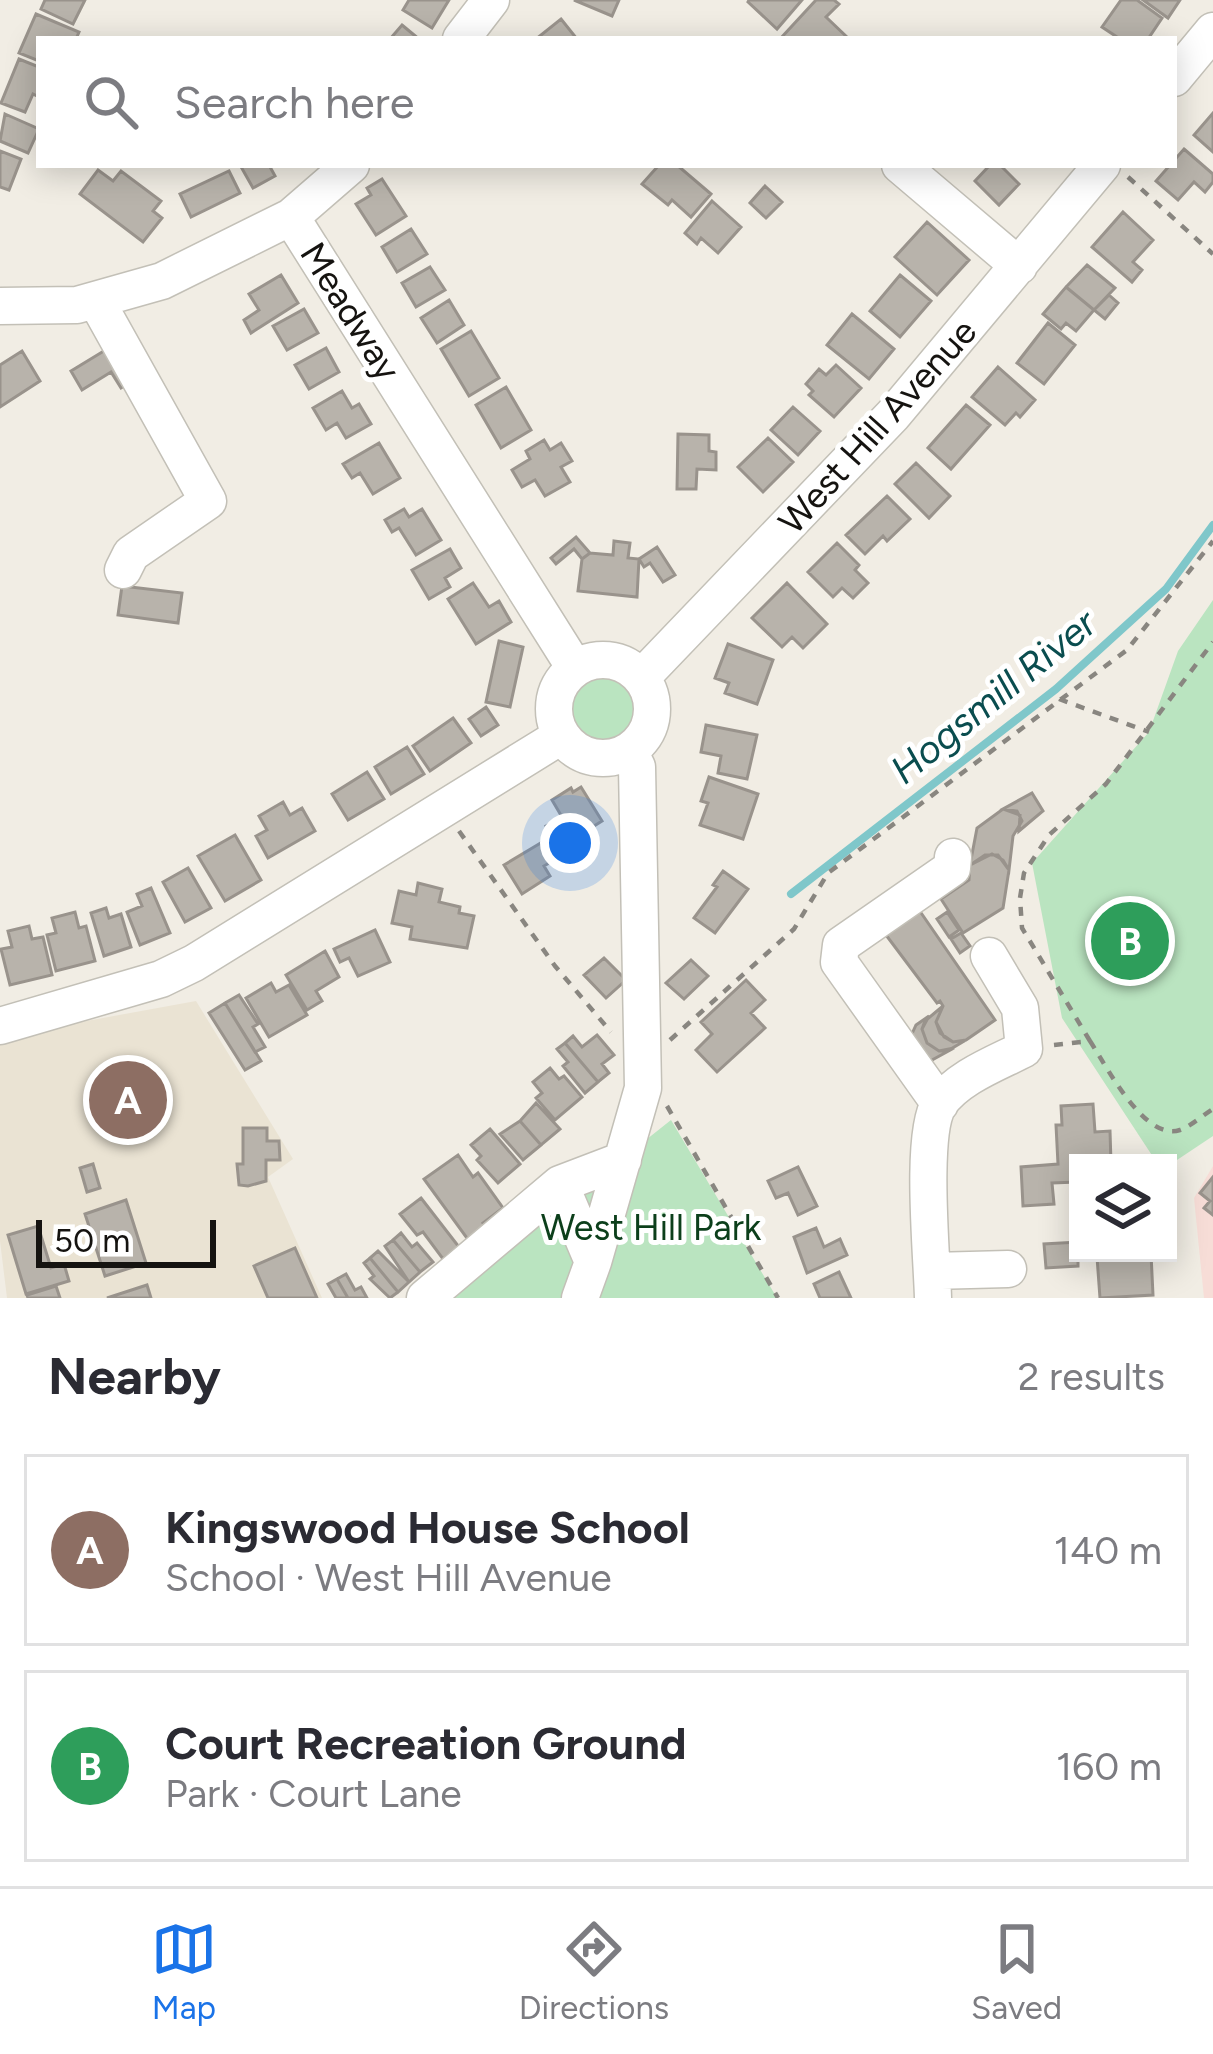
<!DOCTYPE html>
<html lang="en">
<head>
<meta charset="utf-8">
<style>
  :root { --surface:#fff; --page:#f7f7f7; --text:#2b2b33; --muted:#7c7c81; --line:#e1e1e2; --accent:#1a73e8 }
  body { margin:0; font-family:Figtree,sans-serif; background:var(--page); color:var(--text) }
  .controls { position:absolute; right:36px; bottom:36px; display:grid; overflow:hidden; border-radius:0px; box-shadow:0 6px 30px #0003 }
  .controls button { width:108px; height:108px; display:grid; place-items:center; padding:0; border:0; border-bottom:3px solid var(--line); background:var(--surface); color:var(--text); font:60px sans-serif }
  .scale { position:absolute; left:36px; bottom:30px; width:180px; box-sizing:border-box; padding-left:12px; border:6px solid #151310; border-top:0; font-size:33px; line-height:42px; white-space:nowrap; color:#151310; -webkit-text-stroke:9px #fff; paint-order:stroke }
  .you { position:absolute; left:570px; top:843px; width:42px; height:42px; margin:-30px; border:9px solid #fff; border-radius:50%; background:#1a73e8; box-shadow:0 0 0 18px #1a73e833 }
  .badge { display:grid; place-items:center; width:78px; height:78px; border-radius:50%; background:var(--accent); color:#fff; font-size:39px; font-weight:700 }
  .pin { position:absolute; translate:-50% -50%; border:6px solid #fff; box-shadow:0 3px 12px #0006 }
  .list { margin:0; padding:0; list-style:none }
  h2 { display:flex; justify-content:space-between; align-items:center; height:156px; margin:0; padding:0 48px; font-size:51px }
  h2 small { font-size:39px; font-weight:400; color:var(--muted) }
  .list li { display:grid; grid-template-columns:78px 1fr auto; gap:36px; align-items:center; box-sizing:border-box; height:192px; margin:0 24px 24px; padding:0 24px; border:3px solid var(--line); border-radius:0px }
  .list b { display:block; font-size:45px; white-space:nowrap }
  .list p { margin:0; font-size:39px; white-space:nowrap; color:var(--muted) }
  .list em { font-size:39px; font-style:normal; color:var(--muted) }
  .icon { flex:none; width:66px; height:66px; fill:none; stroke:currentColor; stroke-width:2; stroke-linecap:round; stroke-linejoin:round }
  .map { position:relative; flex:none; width:1213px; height:1298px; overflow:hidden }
  .search { position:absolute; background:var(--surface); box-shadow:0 6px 30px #0003; left:36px; right:36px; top:36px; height:132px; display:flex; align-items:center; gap:30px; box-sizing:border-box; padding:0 42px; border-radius:0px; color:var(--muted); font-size:45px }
  .sheet { height:588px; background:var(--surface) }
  nav { display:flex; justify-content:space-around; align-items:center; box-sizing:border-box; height:168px; border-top:3px solid var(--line); background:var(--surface); font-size:33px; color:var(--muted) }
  nav a { display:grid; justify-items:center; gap:6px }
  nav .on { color:var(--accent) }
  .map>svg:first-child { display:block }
  .industrial { fill:#f7ddd7 }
  .built { fill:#eae3d3 }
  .green { fill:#bae4c0 }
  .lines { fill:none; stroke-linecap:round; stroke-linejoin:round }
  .stream { stroke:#7fc7ca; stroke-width:8 }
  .building { fill:#b8b3ab; stroke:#99938c; stroke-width:3 }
  .minor-casing { stroke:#c3c0b7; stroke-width:39 }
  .path { stroke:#898680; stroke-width:4.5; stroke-dasharray:9 9; stroke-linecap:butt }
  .minor { stroke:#fff; stroke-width:36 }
  .labels { text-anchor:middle; stroke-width:10; stroke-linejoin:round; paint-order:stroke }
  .street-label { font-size:36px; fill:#151310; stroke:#fff }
  .park-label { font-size:36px; fill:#0c3f1b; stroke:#fff }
  .water-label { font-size:39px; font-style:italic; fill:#0a4d4f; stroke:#fff }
</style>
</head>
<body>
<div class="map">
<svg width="1213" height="1298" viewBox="0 0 1213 1298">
  <rect width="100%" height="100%" fill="#f1ede4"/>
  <path class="industrial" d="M1213 1166V1298H1204L1194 1198Z"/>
  <path class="built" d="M196 1001 293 1159 268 1177 322 1298H7L0 1241V1040L37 1030Z"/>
  <path class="green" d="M1213 600V1136L1168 1166 1157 1163 1062 1018 1032 863 1149 732 1178 651Z
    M568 709a36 36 0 1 1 72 0a36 36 0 1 1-72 0Z
    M671 1120 777 1298H447Z"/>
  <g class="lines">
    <path class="stream" d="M791 894 1056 689 1166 589 1213 525"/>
  </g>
  <path class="building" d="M45 0H85L73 24 41 9Z
    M409 0H449L432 28 403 10Z
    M574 0H619L612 16Z
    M802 0 777 29 748 2 749 0Z
    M816 0H834L839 4 826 17 849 39H780Z
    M1121 0H1137L1162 18 1148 39H1120L1102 27Z
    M1143 0H1180L1168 18Z
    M36 14 79 32 76 39H39V61L19 53Z
    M561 19 577 39H536Z
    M402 25 419 39H390Z
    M19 59 39 67V97L33 94 25 112 1 103Z
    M1213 113V152L1194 135Z
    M5 114 39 129 28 153 0 141Z
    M1184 149 1213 174V182L1205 192 1194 182 1178 200 1156 181Z
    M0 151 21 159 9 190 0 187Z
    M240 165H269L275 176 253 188Z
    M659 165H677L711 194 691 217 672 200 668 205 642 184Z
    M990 165H1000L1019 184 999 205 975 181Z
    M98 170 113 181 121 171 161 201 153 211 162 218 143 242 80 194Z
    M229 171 240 193 191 217 180 194Z
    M382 179 406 216 376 235 356 204 371 195 367 188Z
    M765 186 782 202 766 218 750 203Z
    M712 201 741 227 718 253 701 238 697 244 685 233Z
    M1123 212 1153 240 1133 262 1142 270 1132 282 1092 247Z
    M927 222 969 260 937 295 895 257Z
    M411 229 427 254 397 272 382 247Z
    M1087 265 1115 288 1094 310 1066 287Z
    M430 267 445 290 416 307 402 283Z
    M281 275 298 303 251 333 244 320 259 310 249 294Z
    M900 275 931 301 900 337 870 311Z
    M1066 287 1094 310 1076 331 1066 323 1061 329 1043 314Z
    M1109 295 1118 303 1105 319 1094 310Z
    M449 300 464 325 437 343 421 318Z
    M304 309 318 333 287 350 273 326Z
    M852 314 894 349 869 379 827 345Z
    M1048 323 1075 345 1044 384 1017 363Z
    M471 331 499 378 469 396 441 349Z
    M112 346 132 381 121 388 111 372 82 390 71 371Z
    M326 348 339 372 309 389 295 365Z
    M22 351 40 381 0 407V365Z
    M836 365 861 388 834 417 809 395 813 391 806 384 819 369 826 375Z
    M998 367 1035 400 1020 417 1016 413 1005 425 972 397Z
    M506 387 531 430 501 448 476 405Z
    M342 391 352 408 359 404 371 424 346 438 337 423 326 430 313 408Z
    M966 405 990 425 951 469 928 448Z
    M793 407 820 431 798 455 771 430Z
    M678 434 709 435V451L716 452V470L697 469 696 489H677Z
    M768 438 793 462 763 492 738 467Z
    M544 440 550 450 561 443 572 461 561 467 570 482 545 496 535 480 522 487 512 470 530 459 526 451Z
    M379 443 400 478 373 494 360 473 352 478 343 464Z
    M916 463 950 496 929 518 895 484Z
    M887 496 910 519 887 541 883 536 865 554 846 535Z
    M404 509 409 517 422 509 441 540 416 555 399 528 392 532 385 520Z
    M576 537 590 553 582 559 574 549 556 564 551 558Z
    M614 541 630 543 628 558 639 559 637 597 578 591 582 559 590 553 613 555Z
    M837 543 859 565 855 570 868 583 853 598 842 588 833 597 808 572Z
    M657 547 675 575 663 582 650 563 644 567 639 559Z
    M450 549 461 568 445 578 450 587 429 599 412 570Z
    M473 583 489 607 499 601 511 622 476 644 448 599Z
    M787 583 827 624 803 648 792 637 782 647 752 618Z
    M122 586 182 593 178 623 118 615Z
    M499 641 523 647 510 707 486 702Z
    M728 644 773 660 757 704 725 693 729 683 715 678Z
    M486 707 498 725 481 736 469 719Z
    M453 718 471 743 430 771 413 746Z
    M706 725 757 735 747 779 718 773 721 756 701 752Z
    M407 747 424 774 391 794 375 767Z
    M367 772 384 799 348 820 332 794Z
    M709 777 758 794 743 839 700 825 708 803 701 801Z
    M581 787 602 821 583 833 590 843 566 858 546 826 562 817 552 800 571 788 573 792Z
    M1032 793 1043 811 1019 831 1020 815 1003 809Z
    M283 802 290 815 302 808 315 831 268 858 256 836 267 830 259 816Z
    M1003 809 1017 811 1022 821 1013 836 1009 870 1003 860 992 854 970 865 977 828Z
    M235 835 261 880 225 901 198 856Z
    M544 841 556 859 544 866 550 876 522 894 504 865Z
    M985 855H998L1009 870 1003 908 963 933 941 899 969 880 970 865Z
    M188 868 211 908 185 922 163 882Z
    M723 871 748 889 715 933 694 918 717 887 713 885Z
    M418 883 442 889 439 902 460 907 459 913 474 916 467 948 410 939 412 927 392 923 399 891 416 895Z
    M151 888 170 933 140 945 127 912 142 906 137 894Z
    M917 907 995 1020 966 1040 953 1042 944 1037 936 1022 943 1006 940 1001 937 1003 883 931Z
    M106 908 109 918 121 914 131 947 104 956 91 913Z
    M75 912 79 928 86 926 95 961 56 971 47 935 56 933 52 918Z
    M947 912 959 930 949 937 937 919Z
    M29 926 32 939 43 937 52 975 10 985 1 949 12 947 8 931Z
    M375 930 390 962 358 976 349 958 340 962 334 949Z
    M961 933 970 946 960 953 951 939Z
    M325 951 339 977 316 991 322 1001 307 1010 286 975Z
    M604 958 626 980 606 998 584 975Z
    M691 960 708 976 684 999 666 983Z
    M746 980 765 1000 751 1013 765 1028 717 1072 696 1050 712 1034 701 1022Z
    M271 983 276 992 289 985 307 1015 269 1037 246 998Z
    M239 995 258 1024 253 1027 265 1047 255 1052 225 1003Z
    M225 1003 261 1061 245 1070 209 1013Z
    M943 1006 936 1022 940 1033 953 1042 966 1040 949 1050 939 1051 927 1043 922 1029 925 1021Z
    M929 1016 922 1029 927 1043 939 1051 954 1048 932 1060H928L911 1036 916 1025Z
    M597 1035 614 1055 602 1064 609 1073 598 1082 565 1043 573 1036 582 1047Z
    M565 1043 598 1082 585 1093 563 1066 568 1062 557 1049Z
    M550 1068 559 1079 564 1076 582 1097 555 1120 536 1098 542 1093 533 1082Z
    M536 1103 560 1129 541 1145 520 1121Z
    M1093 1104 1095 1132 1110 1131 1111 1163H1078V1202L1077 1182 1052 1183 1054 1204 1023 1206 1021 1167 1058 1164 1056 1125H1062L1061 1106Z
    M520 1121 541 1145 523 1160 500 1134Z
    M243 1128H267V1141H279L280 1160H266V1181L248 1186 239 1185 237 1164H243Z
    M490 1129 520 1164 498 1183 477 1160 481 1156 471 1145Z
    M458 1155 473 1177 478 1173 503 1208 483 1223 487 1228 469 1241 424 1179Z
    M93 1164 100 1188 87 1192 80 1168Z
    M798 1167 817 1206 798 1215 788 1193 776 1198 768 1181Z
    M1213 1177V1215L1204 1208 1210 1201 1200 1193Z
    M421 1198 459 1247 443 1259 423 1232 417 1235 400 1214Z
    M126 1200 146 1263 105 1276 85 1214Z
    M38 1226 51 1268 64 1264 69 1281 26 1294 8 1235Z
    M816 1228 824 1247 840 1239 847 1255 807 1273 794 1237Z
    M401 1233 412 1247 417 1243 433 1262 420 1272 393 1240Z
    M393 1240 420 1272 409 1282 385 1246Z
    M1078 1242V1253L1151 1254 1153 1295 1100 1298 1097 1257 1078 1258V1266L1046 1268 1044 1244Z
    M295 1248 317 1298H268L254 1266Z
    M378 1251 409 1282 398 1292 370 1258Z
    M370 1258 398 1292 390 1298 370 1279 374 1276 364 1263Z
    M839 1272 851 1298H820L814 1284Z
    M346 1274 355 1290 361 1287 367 1298H348L337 1279Z
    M337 1279 348 1298H336L328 1284Z
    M147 1285 151 1298H107Z
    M56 1286 60 1298H28L27 1295Z"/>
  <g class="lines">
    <g class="minor-casing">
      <path id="minor" d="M461 39 491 0
        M1174 78 1213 31
        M900 165 1019 266
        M291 217 575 668
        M97 302 208 501 131 554 123 570
        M0 306 77 305 162 281 291 217 351 165
        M554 709a49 49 0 1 1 98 0a49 49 0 1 1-98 0Z
        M641 678 893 415 1102 165
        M0 1026 161 979 194 963 561 736
        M940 1104 839 962 841 945 952 868 953 857
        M560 1184 593 1262
        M932 1271 1008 1269
        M425 1298 560 1184 623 1160
        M580 1298 593 1262 643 1088 637 767 629 751
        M933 1298C932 1258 920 1134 939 1104 958 1077 997 1063 1024 1049L1020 1008 989 956"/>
    </g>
    <path class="path" d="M1128 177 1213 254
      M1059 699 1149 732
      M459 831 555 966 611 1032
      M670 1040 794 929 828 873 1127 650 1213 541
      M1090 1041 1022 928 1020 898 1024 873 1049 835 1106 784 1213 642
      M1054 1045 1090 1041C1107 1067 1145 1142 1180 1130 1191 1126 1203 1115 1213 1109
      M667 1106 778 1298"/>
    <use href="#minor" class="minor"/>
  </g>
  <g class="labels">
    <g class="street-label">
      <text transform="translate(351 311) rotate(58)" y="13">Meadway</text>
      <text transform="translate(877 426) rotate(-48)" y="13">West Hill Avenue</text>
    </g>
    <g class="park-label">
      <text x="651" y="1240">West Hill Park</text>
    </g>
    <g class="water-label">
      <text transform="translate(993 696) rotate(-39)" y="14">Hogsmill River</text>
    </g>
  </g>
</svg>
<div class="controls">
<button><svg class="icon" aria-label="layers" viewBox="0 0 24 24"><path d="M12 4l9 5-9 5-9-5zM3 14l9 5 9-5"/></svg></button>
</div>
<div class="scale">50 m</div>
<div class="you"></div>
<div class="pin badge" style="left:128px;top:1100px;background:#8d6e63">A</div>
<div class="pin badge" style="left:1130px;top:941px;background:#2e9e5b">B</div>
<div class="search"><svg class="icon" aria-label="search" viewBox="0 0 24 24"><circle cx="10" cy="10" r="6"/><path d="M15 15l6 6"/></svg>Search here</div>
</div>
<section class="sheet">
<h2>Nearby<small>2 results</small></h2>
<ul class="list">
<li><span class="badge" style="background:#8d6e63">A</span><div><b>Kingswood House School</b><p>School · West Hill Avenue</p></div><em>140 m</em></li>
<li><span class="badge" style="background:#2e9e5b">B</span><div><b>Court Recreation Ground</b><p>Park · Court Lane</p></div><em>160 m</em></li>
</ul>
</section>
<nav>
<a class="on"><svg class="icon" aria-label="map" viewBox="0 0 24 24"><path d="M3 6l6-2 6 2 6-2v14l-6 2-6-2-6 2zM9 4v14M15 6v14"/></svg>Map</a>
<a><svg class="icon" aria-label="directions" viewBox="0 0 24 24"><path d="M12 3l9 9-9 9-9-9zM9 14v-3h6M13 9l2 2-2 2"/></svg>Directions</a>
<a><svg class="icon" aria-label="saved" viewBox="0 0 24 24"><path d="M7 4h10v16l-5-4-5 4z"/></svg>Saved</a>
</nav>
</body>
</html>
